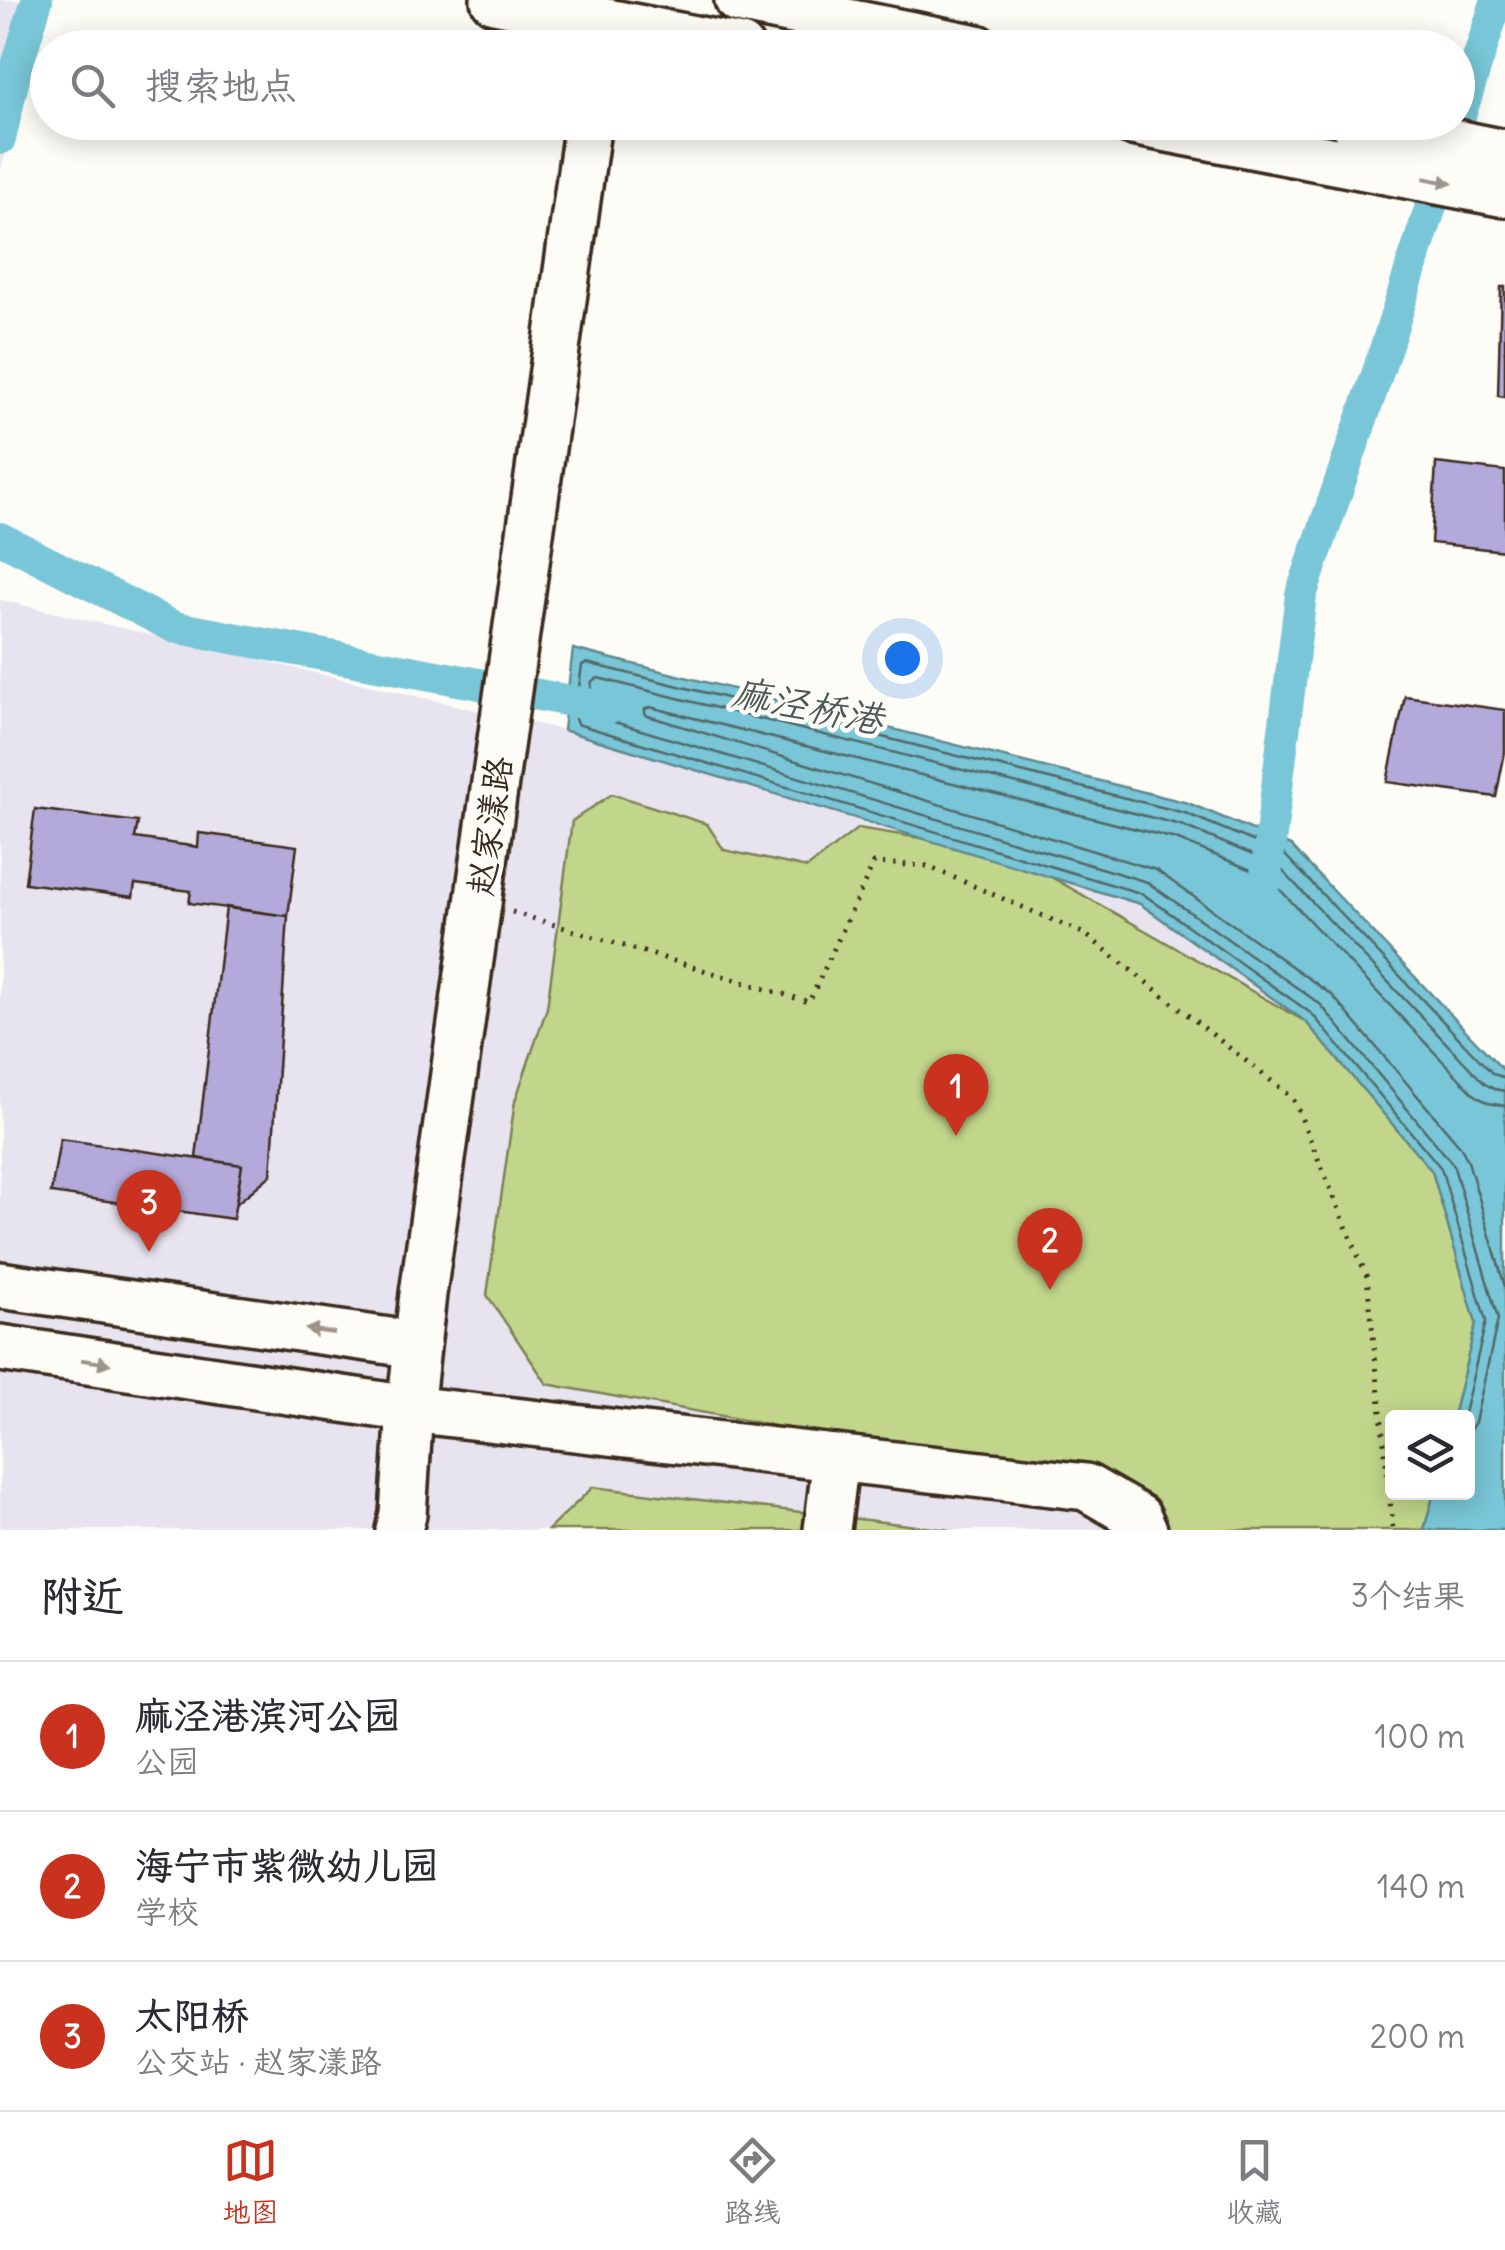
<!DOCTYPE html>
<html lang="zh">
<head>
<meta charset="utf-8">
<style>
  :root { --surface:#fff; --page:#f7f7f7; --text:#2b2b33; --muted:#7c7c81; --line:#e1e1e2; --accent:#c8321e }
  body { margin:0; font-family:Delius,"LXGW WenKai TC",sans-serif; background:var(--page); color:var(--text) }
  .controls { position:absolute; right:30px; bottom:30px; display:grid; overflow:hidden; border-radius:10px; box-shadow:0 5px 25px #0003 }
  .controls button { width:90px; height:90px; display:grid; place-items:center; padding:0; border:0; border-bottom:2px solid var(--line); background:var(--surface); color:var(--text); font:50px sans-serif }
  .you { position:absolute; left:902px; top:658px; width:35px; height:35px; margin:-25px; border:8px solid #fff; border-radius:50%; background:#1a73e8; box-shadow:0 0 0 15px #1a73e833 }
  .badge { display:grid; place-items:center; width:65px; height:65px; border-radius:50%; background:var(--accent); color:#fff; font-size:32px; font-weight:700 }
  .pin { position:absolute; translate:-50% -82px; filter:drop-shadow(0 2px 5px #0008) }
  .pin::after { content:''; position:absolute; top:52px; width:35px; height:30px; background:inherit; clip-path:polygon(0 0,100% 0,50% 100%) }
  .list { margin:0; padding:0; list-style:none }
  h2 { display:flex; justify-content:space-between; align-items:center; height:130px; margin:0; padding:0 40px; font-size:42px }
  h2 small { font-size:32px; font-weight:400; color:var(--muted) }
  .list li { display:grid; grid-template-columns:65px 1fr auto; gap:30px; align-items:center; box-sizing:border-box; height:150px; padding:0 40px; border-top:2px solid var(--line) }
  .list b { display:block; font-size:38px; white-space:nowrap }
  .list p { margin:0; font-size:32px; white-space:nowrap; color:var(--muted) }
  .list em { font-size:32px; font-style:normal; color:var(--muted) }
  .icon { flex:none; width:55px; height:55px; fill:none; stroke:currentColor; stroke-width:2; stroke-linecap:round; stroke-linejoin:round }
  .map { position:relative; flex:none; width:1505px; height:1530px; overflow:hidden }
  .search { position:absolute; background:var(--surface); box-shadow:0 5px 25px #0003; left:30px; right:30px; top:30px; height:110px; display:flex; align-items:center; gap:25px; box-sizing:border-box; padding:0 35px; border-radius:55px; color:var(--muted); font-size:38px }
  .sheet { height:580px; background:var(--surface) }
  nav { display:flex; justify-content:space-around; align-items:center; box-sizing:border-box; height:140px; border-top:2px solid var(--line); background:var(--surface); font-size:28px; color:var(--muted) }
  nav a { display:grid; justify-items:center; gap:5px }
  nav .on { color:var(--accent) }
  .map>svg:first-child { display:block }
  .built { fill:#e7e3ef; fill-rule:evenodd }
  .green { fill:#c2d68b; stroke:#7e8054; stroke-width:2.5 }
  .water { fill:#78c6d7; stroke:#60888d; stroke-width:2.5 }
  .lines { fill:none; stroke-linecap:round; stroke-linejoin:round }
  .shore { stroke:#536868; stroke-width:2.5 }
  .canal { stroke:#78c6d7; stroke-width:32 }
  .building { fill:#b3aadb; stroke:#3b2a1e; stroke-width:2.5 }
  .secondary-casing { stroke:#3b2a1e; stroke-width:52 }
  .path { stroke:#3b2a1e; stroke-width:5; stroke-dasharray:2.5 8; stroke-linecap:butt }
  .secondary { stroke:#fdfcf7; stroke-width:45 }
  .oneway { fill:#9c938a }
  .labels { text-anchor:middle; stroke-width:9; stroke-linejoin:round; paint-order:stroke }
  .street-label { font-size:35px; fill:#3b2a1e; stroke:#fdfcf7 }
  .water-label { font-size:38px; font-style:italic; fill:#4d5956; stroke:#fdfcf7 }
</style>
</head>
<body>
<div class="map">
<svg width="1505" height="1530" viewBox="0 0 1505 1530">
  <rect width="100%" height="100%" fill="#fdfcf7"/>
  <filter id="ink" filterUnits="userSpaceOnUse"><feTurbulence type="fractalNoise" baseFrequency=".01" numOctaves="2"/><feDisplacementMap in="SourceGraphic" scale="20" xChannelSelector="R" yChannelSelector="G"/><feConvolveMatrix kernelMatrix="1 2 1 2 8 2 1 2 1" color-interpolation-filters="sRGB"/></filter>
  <g filter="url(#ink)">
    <path class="built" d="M0 0H47L0 173Z
      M0 600 1264 892 1505 1272V1530H0ZM1392 1418H1468V1492H1392Z"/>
    <path class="green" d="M612 794 707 824 724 850 807 868 858 828 1007 852 1306 1022 1432 1171 1476 1323 1453 1417 1392 1418V1492L1434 1493 1424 1530H1157L1122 1480 787 1428 547 1384 487 1295 515 1101 547 1008 572 821Z
      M593 1487 949 1530H548Z"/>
    <path class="water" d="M573 649 1188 803 1291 846 1505 1072V1530H1424L1434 1493 1468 1492V1418L1453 1417 1476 1323 1432 1171 1306 1022 1140 904 563 730Z"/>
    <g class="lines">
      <path class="shore" d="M1505 1106 1488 1103 1475 1095 1268 877 1176 839 650 707 645 709V714L648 716 1156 870 1332 995 1460 1146 1468 1161 1505 1287
        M1463 1418 1486 1321 1441 1168 1312 1014 1143 894 577 724 575 719 582 665 587 663 1185 813 1284 854 1493 1074 1505 1078
        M1468 1433 1475 1422 1498 1319 1453 1164 1320 1004 1147 882 591 715 588 710 592 681 598 678 1181 825 1277 865 1485 1084 1494 1089 1505 1091"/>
      <path class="canal" d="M0 139 16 69 37 0
        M0 538 174 627 608 708
        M1265 883 1301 595 1376 378 1497 0"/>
    </g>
    <path class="building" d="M1501 287H1505V397L1498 396Z
      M1436 463 1505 471V551L1431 543Z
      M1405 696 1505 710V752L1496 797 1387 782Z
      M35 809 138 822 135 838 198 847 199 833 297 846 288 916 189 903 191 891 135 884 133 897 25 883Z
      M226 907 288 916 271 1175 236 1204 242 1165 196 1158Z
      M60 1139 242 1165 233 1219 51 1193Z"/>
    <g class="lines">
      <g class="secondary-casing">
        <path id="secondary" d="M494 0 741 48
          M738 0 977 48
          M1132 122 1505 194
          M1352 122 1505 153
          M0 1285 417 1345
          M0 1348 410 1409 1086 1487 1138 1517 1144 1530
          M399 1530 403 1514 410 1409 423 1294 588 122
          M827 1530 836 1458"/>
      </g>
      <path class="path" d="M512 912 809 1002 874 863 927 866 1085 934 1293 1098 1367 1277 1393 1530"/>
      <use href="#secondary" class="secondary"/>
    </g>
    <defs><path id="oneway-solid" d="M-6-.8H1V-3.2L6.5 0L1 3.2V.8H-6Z" transform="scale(2.5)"/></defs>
    <g class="oneway">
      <use href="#oneway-solid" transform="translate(1438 181) rotate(11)"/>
      <use href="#oneway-solid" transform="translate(320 1331) rotate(-172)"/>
      <use href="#oneway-solid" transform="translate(96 1362) rotate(9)"/>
    </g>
  </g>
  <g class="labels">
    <g class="street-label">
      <text transform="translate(490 826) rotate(-82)" y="12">赵家漾路</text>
    </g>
    <g class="water-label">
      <text transform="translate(808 706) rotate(11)" y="13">麻泾桥港</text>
    </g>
  </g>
</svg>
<div class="controls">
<button><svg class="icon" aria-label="layers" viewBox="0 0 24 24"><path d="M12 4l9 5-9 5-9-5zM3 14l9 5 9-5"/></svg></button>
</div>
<div class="you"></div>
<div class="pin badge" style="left:956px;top:1136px">1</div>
<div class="pin badge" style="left:1050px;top:1290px">2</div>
<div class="pin badge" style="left:149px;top:1252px">3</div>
<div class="search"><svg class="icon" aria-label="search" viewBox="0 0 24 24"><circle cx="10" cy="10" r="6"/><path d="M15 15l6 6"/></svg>搜索地点</div>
</div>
<section class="sheet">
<h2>附近<small>3个结果</small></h2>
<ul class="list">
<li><span class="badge">1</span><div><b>麻泾港滨河公园</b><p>公园</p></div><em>100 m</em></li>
<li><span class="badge">2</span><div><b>海宁市紫微幼儿园</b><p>学校</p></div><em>140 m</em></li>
<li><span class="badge">3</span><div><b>太阳桥</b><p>公交站 · 赵家漾路</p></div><em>200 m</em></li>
</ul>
</section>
<nav>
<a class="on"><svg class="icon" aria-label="map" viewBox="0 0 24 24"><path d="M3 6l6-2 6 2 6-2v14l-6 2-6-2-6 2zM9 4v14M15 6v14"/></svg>地图</a>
<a><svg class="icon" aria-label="directions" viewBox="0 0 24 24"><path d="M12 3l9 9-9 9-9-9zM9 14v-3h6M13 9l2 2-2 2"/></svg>路线</a>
<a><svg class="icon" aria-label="saved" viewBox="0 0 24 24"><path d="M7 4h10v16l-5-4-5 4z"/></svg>收藏</a>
</nav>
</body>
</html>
